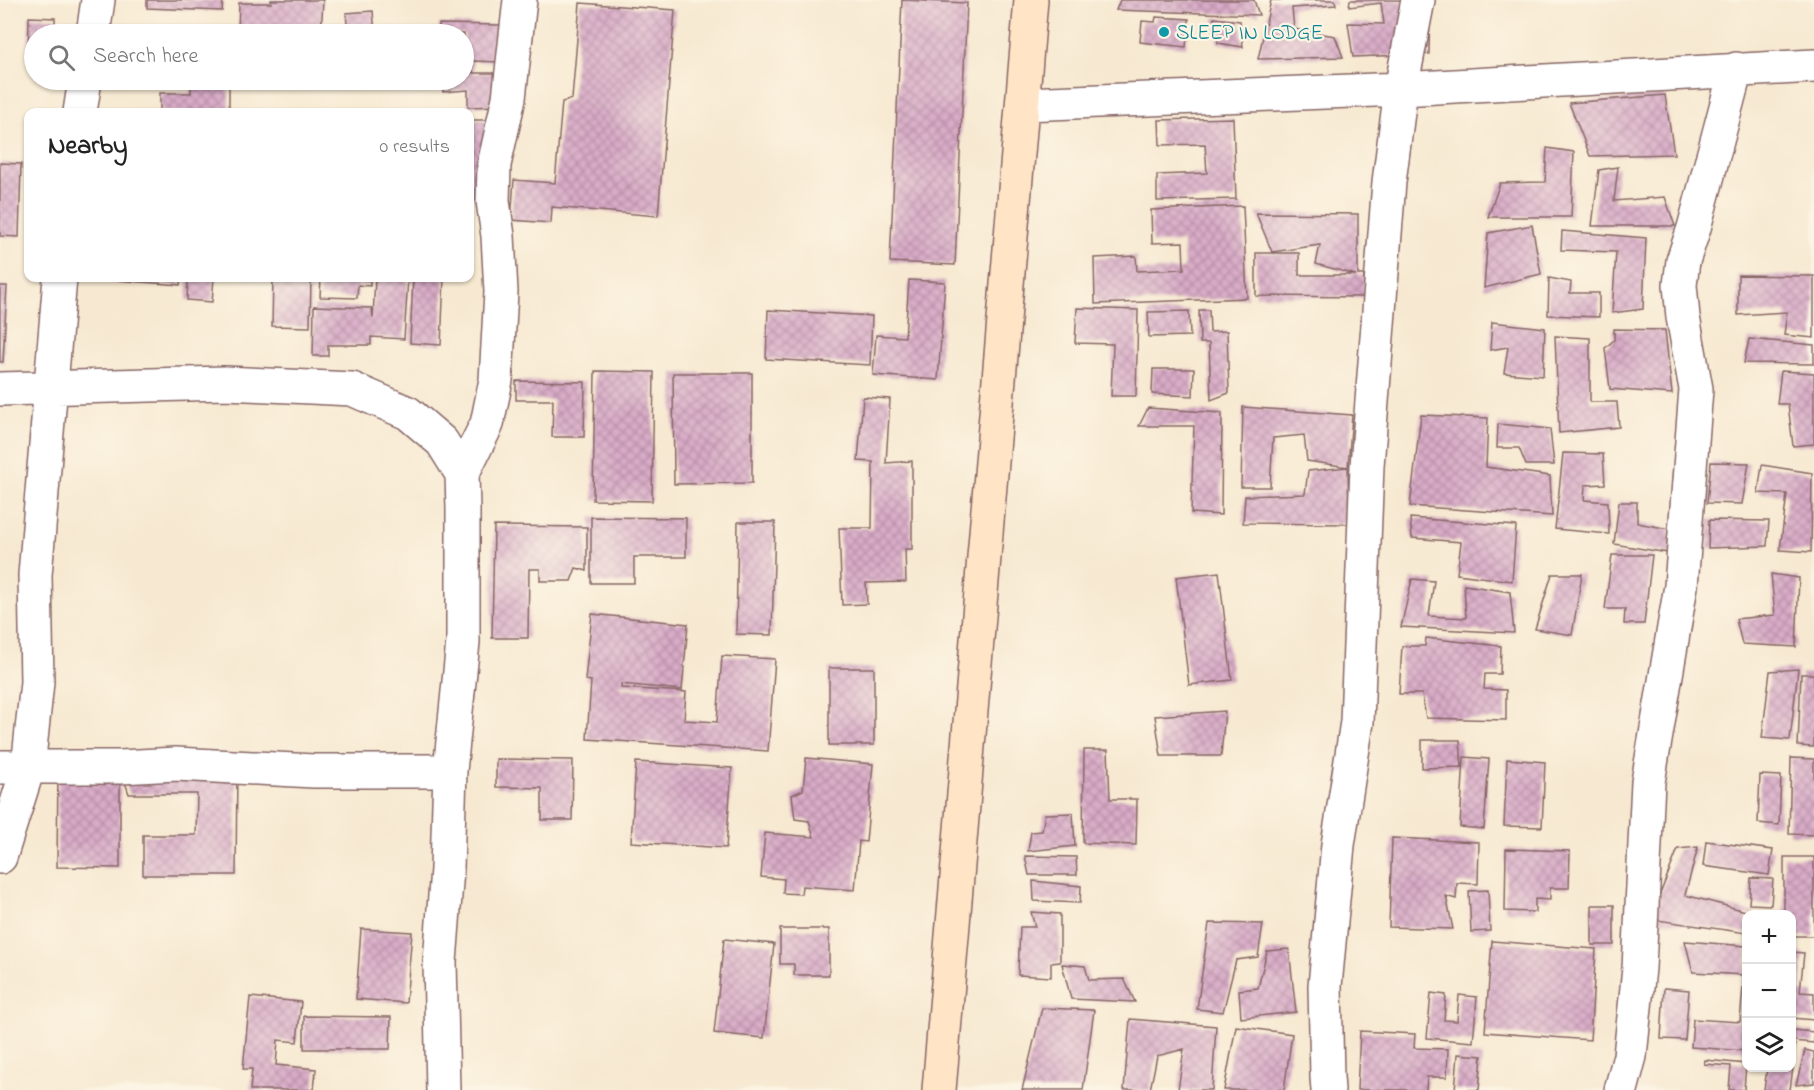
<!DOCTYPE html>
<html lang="en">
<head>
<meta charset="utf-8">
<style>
  :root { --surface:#fff; --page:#f2f2f2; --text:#222; --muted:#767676; --line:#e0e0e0 }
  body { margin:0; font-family:"Indie Flower",sans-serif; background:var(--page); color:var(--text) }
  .controls { position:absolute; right:18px; bottom:18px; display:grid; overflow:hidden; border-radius:12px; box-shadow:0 2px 4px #0004 }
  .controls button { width:54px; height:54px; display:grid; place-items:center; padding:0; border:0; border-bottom:2px solid var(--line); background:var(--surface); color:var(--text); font:30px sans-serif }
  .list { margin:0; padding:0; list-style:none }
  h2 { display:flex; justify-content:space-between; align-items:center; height:78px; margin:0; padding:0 24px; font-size:26px }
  h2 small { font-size:20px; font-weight:400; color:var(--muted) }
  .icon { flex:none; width:33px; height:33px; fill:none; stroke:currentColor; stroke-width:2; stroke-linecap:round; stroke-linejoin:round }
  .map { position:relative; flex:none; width:1814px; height:1090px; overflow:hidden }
  .search { position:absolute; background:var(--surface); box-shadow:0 2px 4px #0004; left:24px; top:24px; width:450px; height:66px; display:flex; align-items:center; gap:15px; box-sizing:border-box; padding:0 21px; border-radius:33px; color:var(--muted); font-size:22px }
  .panel { position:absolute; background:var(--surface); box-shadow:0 2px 4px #0004; left:24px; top:108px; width:450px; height:174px; border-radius:12px }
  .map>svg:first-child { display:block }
  .building { fill:url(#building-cross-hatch) }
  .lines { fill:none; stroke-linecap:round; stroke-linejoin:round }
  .street-casing { stroke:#876665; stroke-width:36 }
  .secondary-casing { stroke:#876665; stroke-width:36 }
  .street { stroke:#fff; stroke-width:33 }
  .secondary { stroke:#ffe4c6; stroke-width:33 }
  .culture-dot { fill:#0f9aa8; stroke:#fcf5e5; stroke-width:2 }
  .labels { text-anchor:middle; stroke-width:4.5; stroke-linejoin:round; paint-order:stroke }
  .culture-label { font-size:21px; fill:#0d838f; stroke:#fcf5e5; text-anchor:start }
</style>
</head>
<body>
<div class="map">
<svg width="1814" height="1090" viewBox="0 0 1814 1090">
  <defs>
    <pattern id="building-cross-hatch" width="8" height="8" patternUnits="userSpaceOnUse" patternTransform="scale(1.5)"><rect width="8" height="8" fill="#d9acc8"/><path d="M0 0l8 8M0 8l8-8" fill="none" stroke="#b28ba3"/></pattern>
  </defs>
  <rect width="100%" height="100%" fill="#fcf5e5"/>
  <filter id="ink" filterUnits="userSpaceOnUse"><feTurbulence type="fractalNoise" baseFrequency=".0167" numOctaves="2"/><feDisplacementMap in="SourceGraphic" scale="12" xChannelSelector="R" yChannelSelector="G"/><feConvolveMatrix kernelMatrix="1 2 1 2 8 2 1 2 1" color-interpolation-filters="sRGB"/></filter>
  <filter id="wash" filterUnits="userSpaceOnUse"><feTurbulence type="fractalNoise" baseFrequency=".008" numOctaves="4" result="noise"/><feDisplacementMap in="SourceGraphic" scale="24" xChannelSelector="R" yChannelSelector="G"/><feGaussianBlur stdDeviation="1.35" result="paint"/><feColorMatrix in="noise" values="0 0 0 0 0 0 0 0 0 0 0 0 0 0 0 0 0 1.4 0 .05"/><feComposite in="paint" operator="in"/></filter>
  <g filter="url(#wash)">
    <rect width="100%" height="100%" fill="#f7e9d1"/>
    <g id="blocks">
      <path class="building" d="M147 0H223L222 11 147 8Z
        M271 0H323L321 34H238L239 3H271Z
        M902 0 967 3 955 265 890 262Z
        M1120 0H1254L1259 15 1116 10Z
        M1271 0H1335L1336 5 1292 8 1294 29 1335 36 1343 57 1258 59Z
        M1350 0H1430L1429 54 1353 57 1348 23 1384 24 1381 3 1349 7Z
        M580 3 675 10 658 216 552 207 551 223 511 220 514 180 555 183 562 102 572 99Z
        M373 11 375 34H348L346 13Z
        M29 17 55 18V34H34V57H28Z
        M1156 17 1189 19 1186 47 1140 42 1142 21 1155 22Z
        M1214 18 1240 21 1243 47 1218 43Z
        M439 24 501 25V62L472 61 473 73H498L499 106 468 107V90L443 92 442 80H464V34H439Z
        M191 80H229V112H160V93H191Z
        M1665 95 1674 154 1590 156 1569 103Z
        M1233 118 1236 199 1157 201V175L1207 173 1205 144 1160 145 1159 120Z
        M470 120H488L486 197H470Z
        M1547 148 1574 152 1571 217H1488L1500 183 1545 182Z
        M0 163 21 164 19 237 0 236Z
        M1618 167 1614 201 1665 197 1675 226H1592L1599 170Z
        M1243 206 1247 298 1095 304 1094 258 1136 256 1137 271 1184 269 1183 242 1152 243 1151 210Z
        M1256 213 1358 214V275H1364V297L1256 296V253H1299V275H1356L1316 264 1320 245 1272 252Z
        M1532 225 1541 274 1484 288 1488 233Z
        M1562 231 1646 238 1643 309 1612 313 1616 252 1561 250Z
        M1738 275 1814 276V338L1784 335 1787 312 1738 315Z
        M103 278H181L180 285 103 279Z
        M188 278H214L212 302 187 300Z
        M273 278H311L310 327 272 326Z
        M321 278H370V286L358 285 357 298 320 297Z
        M375 278H408L404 339 371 337V345H328V356H313L314 306 372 308 373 318Z
        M413 278H444L441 345 410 343Z
        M1549 278 1571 282 1570 293H1599V317L1548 315Z
        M909 280 945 282 938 380 873 375 876 335 905 337Z
        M0 286H7L3 362H0Z
        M1077 308 1138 310 1136 396H1111L1113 344 1075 343Z
        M768 310 872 316 870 365 766 359Z
        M1199 310H1209L1210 332 1227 331 1229 393 1211 400 1209 343H1200Z
        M1189 311 1190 336 1149 337 1148 312Z
        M1492 322 1545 328 1543 376 1504 373 1508 347 1490 350Z
        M1614 329 1665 330 1672 394 1610 389 1605 348 1614 340Z
        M1555 336 1590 338V402H1617L1619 427 1559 433Z
        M1749 339 1814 345V364L1744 363Z
        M1153 369H1194L1193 396 1152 394Z
        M595 371 654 372 652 501 593 500Z
        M1781 371 1814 373V444L1793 446 1788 404H1777Z
        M673 373H752V483L674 484Z
        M516 381 585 382 584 437H552L553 400H516Z
        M863 397 890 399 886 463 912 461V549H905L906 582 866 583 867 604 842 605 839 528H872L873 462 858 461Z
        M1243 407 1352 415 1348 467 1307 461 1304 435 1273 438 1270 487H1241Z
        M1148 408 1222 413 1221 515 1191 513 1194 426H1139Z
        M1421 415 1488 418 1486 467 1550 476 1552 516 1410 506Z
        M1498 424 1550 429 1554 465H1526L1519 448H1497Z
        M1563 453 1603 454 1605 484 1585 485 1584 500 1608 502 1609 534 1555 529Z
        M1711 462 1749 463 1742 504 1707 503Z
        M1762 465 1812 473 1811 552 1780 550 1787 494 1758 493Z
        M1348 467 1349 524 1243 523 1245 496 1305 494 1308 471Z
        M1619 502H1637V523L1669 529 1674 554 1614 544Z
        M591 517 686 518V557H634V583H591Z
        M1410 518 1516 526 1512 581 1457 574 1461 542 1412 538Z
        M1709 520 1769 521 1767 546 1708 548Z
        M738 522H775L772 635 736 634Z
        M494 526 587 527V571L576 568 571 581H540V569H529L528 638H492Z
        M1612 555H1652L1644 624H1624L1625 609H1605Z
        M1219 572 1232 680 1189 685 1176 577Z
        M1552 574H1582L1572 635 1535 629Z
        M1771 574 1799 578 1796 647 1742 644 1736 619 1775 615Z
        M1412 579 1434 581 1429 616 1466 618 1464 585 1510 592 1514 633 1401 627Z
        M592 614 688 624 682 690 621 684V688L686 692 684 720 717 722 722 656 775 659 768 751 587 739 591 681 585 680Z
        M1426 638 1501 646 1500 674H1485L1484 689 1506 690V720L1426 718 1422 694H1399L1402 646H1425Z
        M829 668H874V745H829Z
        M1798 669 1790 740 1762 738 1770 671Z
        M1801 674H1814V747L1798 746Z
        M1225 711 1221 756H1161L1155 716Z
        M1422 740H1460L1462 767 1422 768Z
        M1084 750H1108L1110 799H1137L1136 845 1083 843Z
        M1464 757 1489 759 1484 829 1460 827Z
        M806 758 873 764 866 842 859 841 855 890 802 886 801 894 783 893 784 879 761 877 765 833 814 837 809 821 795 819 792 795 803 790Z
        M1791 758 1814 759V835L1789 834Z
        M496 759 573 760 572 820H542V788L496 787Z
        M1507 759 1545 762 1542 827 1504 826Z
        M636 762 732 768 726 848 631 842Z
        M58 767H120L237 768 236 875H143V835H196L197 794H129L120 767V868L57 867Z
        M1760 775 1781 776 1779 825 1758 823Z
        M1073 813 1075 846 1028 851 1031 832 1042 831 1045 814Z
        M1392 838 1479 842 1478 884 1457 883 1456 899 1446 896 1453 929 1389 927Z
        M1706 841 1773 850 1769 875 1703 866Z
        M1698 847 1685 895 1757 914H1746V933L1650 919 1678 849Z
        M1506 849 1570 851 1569 888H1550V900L1535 899V912L1505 911Z
        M1025 856 1076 857 1077 875H1029Z
        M1784 857H1814V936H1792V914H1784Z
        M1751 878 1773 879 1771 905 1749 904Z
        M1033 881 1081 886 1080 903 1034 901Z
        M1488 890 1490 931 1471 932 1469 891Z
        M1592 905H1614V945H1592Z
        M1031 912 1060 914V962L1051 963V977L1018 975 1020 927H1035Z
        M1209 923 1263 924 1258 957 1236 960 1223 1012 1197 1009Z
        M361 929 412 932 406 1003 356 999Z
        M780 929H829V975H794V964H780Z
        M724 939 774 944 764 1038 714 1033Z
        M1492 941 1596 949 1590 1040 1485 1032Z
        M1685 941 1746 946V1051L1691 1047 1693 1019 1740 1022 1744 975 1693 972Z
        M1289 949 1296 1012 1241 1018 1239 990 1258 988 1267 951Z
        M1792 952 1804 953 1800 992 1814 993V1020L1792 1018Z
        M1062 964 1085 966 1089 980 1124 979 1135 1002 1071 999Z
        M1664 988 1689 990 1685 1040 1661 1039Z
        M1431 993 1446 995 1444 1020 1457 1021 1459 995 1477 997 1473 1042 1427 1038Z
        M250 997 301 1002 297 1042 278 1040 276 1065 316 1069 314 1090H250L252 1069H243Z
        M1042 1008 1094 1010 1083 1090H1022Z
        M304 1016 391 1017 390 1049H304Z
        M1130 1019 1216 1026 1212 1090H1178L1184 1049 1157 1056 1150 1090H1124Z
        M1236 1026 1292 1034 1284 1090H1224Z
        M1792 1030 1814 1032V1043L1792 1041Z
        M1360 1031 1415 1034 1414 1048 1448 1049 1447 1077H1427L1426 1090H1357Z
        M1792 1045H1795L1793 1065H1792Z
        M1805 1050 1814 1052V1083L1796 1085Z
        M1458 1054 1482 1056 1479 1090H1455Z
        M1705 1060 1746 1064 1744 1090H1729L1731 1066 1704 1064Z
        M1767 1068H1793L1790 1090H1764Z"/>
    </g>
  </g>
  <g filter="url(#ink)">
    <use href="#blocks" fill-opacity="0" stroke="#876665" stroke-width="1.5"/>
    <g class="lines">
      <g class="street-casing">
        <path id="street" d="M93 34 98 0
          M1024 104 1401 89 1814 66
          M80 112 85 80
          M0 389 225 383 352 389 408 413 442 442 462 474 463 509V642L450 771 447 869 440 962 443 1090
          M462 474 487 424 496 380 501 292 498 236 493 201 494 165 509 98 520 0
          M0 767H120L176 764 314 771H450
          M0 857 28 768 37 682 35 575 60 278
          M1328 1090 1327 1077 1325 986 1338 845 1357 722 1367 466 1389 182 1401 89 1418 0
          M1621 1090 1630 1056 1639 968 1648 782 1681 586 1696 389 1683 317 1680 285 1683 261 1694 228 1736 69"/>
      </g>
      <g class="secondary-casing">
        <path id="secondary" d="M939 1090 1031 0"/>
      </g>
      <use href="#street" class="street"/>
      <use href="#secondary" class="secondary"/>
    </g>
  </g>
  <circle class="culture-dot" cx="1164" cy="32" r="6"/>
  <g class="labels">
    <g class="culture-label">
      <text x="1176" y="39">SLEEP IN LODGE</text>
    </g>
  </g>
</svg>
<div class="controls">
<button>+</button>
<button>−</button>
<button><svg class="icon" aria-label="layers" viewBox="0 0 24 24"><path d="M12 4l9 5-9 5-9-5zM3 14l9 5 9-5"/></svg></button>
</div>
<div class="search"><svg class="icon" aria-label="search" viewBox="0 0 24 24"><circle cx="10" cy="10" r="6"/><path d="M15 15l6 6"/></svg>Search here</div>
<section class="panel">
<h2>Nearby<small>0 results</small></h2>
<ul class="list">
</ul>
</section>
</div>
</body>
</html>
